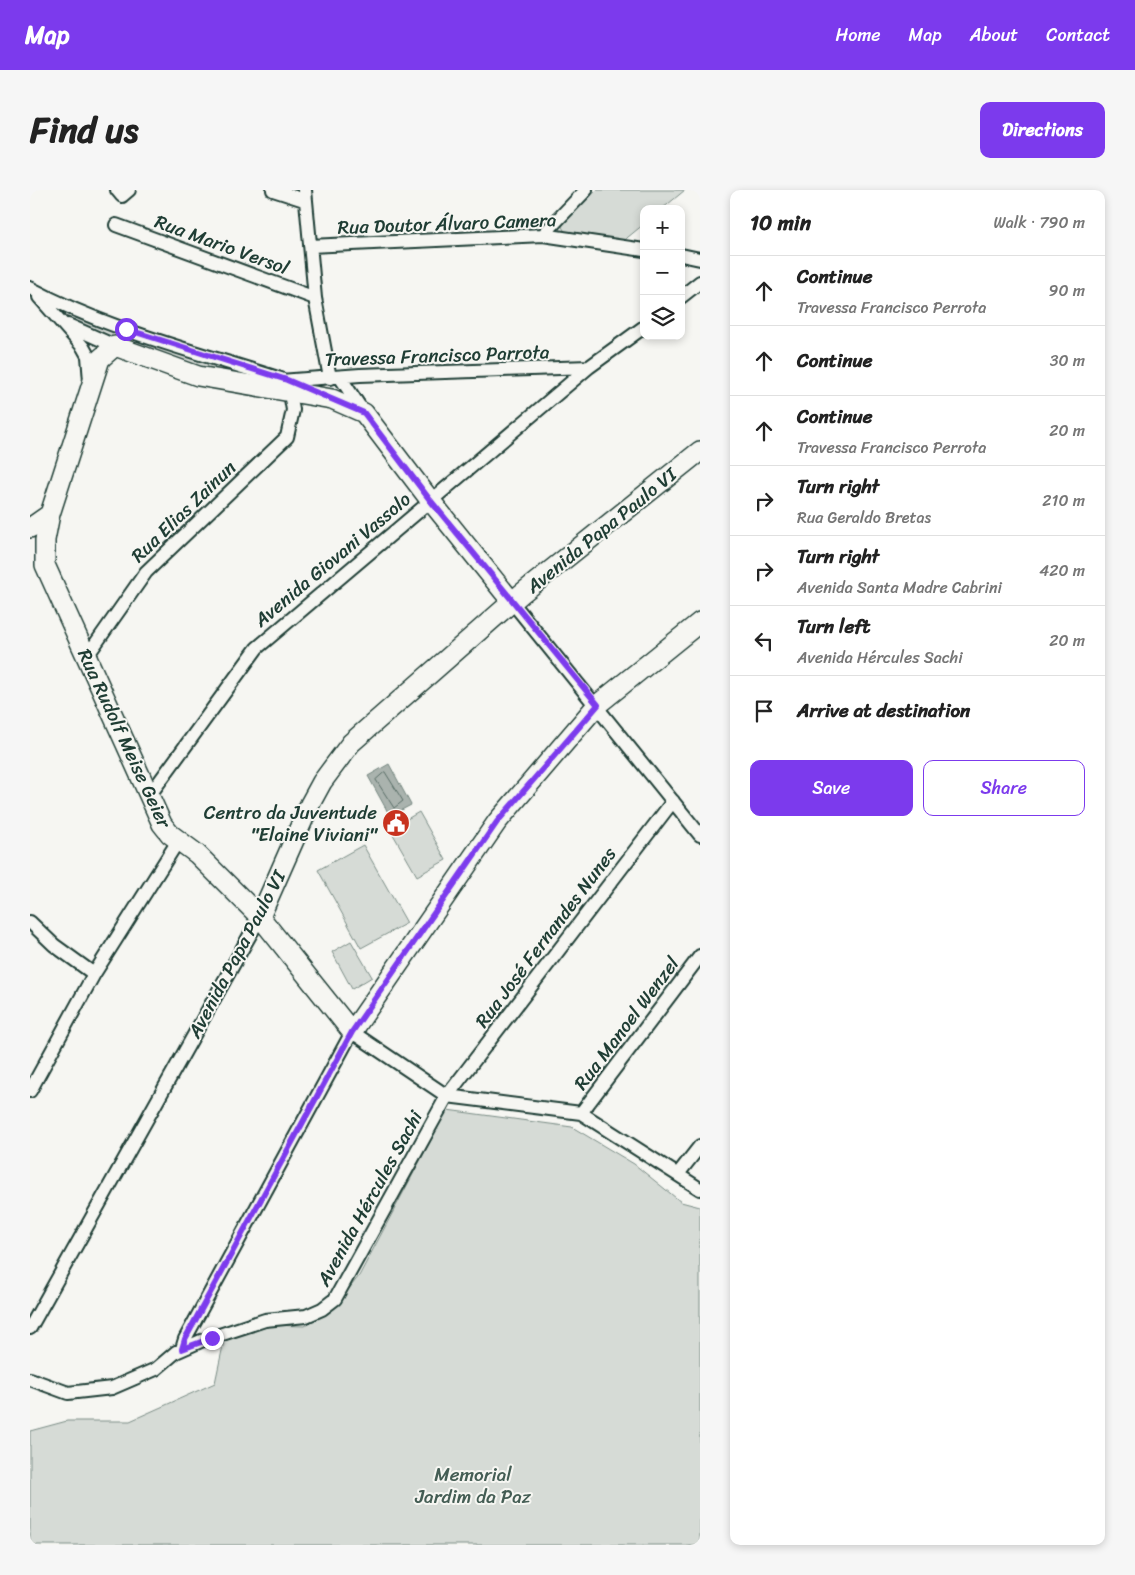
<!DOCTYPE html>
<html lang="en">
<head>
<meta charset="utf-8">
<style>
  :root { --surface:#fff; --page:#f6f6f6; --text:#222; --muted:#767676; --line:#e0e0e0; --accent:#7c3aed }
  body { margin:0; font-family:Sriracha,sans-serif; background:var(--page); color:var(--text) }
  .controls { position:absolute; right:15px; top:15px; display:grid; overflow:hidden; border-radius:10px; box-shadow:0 2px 8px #0003 }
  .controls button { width:45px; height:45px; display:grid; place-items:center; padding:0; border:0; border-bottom:1px solid var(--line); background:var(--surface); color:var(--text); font:25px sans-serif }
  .stop { position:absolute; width:15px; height:15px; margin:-11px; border:4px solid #7c3aed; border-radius:50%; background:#fff }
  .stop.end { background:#7c3aed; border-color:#fff; box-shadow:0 1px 5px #0008 }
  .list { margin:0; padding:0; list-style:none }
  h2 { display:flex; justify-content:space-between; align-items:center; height:65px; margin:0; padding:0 20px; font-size:21px }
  h2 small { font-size:16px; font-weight:400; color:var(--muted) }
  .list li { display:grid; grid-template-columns:32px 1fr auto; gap:15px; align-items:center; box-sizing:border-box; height:70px; padding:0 20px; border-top:1px solid var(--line) }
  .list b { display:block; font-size:19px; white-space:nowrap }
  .list p { margin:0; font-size:16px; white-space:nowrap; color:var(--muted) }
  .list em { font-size:16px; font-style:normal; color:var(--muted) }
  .actions { display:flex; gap:10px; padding:15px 20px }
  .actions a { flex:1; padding:11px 0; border:1px solid var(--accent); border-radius:10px; text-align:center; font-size:18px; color:var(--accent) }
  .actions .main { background:var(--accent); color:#fff }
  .icon { flex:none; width:28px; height:28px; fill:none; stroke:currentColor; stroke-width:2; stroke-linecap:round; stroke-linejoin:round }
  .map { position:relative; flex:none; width:670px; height:1355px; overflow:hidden; border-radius:10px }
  header { display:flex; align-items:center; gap:30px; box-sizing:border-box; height:70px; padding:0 25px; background:var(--accent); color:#fff }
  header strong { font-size:24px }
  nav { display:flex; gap:28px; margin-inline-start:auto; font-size:18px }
  .intro { display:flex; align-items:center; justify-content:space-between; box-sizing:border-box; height:120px; padding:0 30px }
  h1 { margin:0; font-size:35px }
  .button { padding:12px 22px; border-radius:10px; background:var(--accent); color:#fff; font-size:18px; font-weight:700 }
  main { display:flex; gap:30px; padding:0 30px }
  aside { flex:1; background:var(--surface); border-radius:10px; box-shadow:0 2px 8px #0003 }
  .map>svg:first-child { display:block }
  .green { fill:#d6dbd6; stroke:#7a8c85 }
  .water { fill:#aab3ae; stroke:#72847d }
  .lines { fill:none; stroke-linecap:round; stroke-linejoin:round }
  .shore { stroke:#576c65; stroke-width:1 }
  .street-casing { stroke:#1f3d34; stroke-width:16 }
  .secondary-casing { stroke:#1f3d34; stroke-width:22 }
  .street { stroke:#f6f6f2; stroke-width:12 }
  .secondary { stroke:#f6f6f2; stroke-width:19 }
  .route { stroke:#7c3aed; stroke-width:6 }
  .labels { text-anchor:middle; stroke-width:4; stroke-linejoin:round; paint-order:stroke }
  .street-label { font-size:19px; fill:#1f3d34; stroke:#f6f6f2 }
  .poi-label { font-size:19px; fill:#1f3d34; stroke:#f6f6f2; text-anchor:end }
  .park-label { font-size:19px; fill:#445d54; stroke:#f6f6f2 }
</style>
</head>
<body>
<header>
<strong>Map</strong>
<nav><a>Home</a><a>Map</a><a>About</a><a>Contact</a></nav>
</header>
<div class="intro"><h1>Find us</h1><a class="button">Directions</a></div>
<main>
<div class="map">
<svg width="670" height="1355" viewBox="0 0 670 1355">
  <rect width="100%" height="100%" fill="#f6f6f2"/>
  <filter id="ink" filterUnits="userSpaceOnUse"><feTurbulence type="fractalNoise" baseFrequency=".02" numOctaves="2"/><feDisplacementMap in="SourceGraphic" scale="10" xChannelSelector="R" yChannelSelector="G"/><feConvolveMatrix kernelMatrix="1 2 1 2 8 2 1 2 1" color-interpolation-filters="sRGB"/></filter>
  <g filter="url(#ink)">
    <path class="green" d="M567 0H655L632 19H614V34L592 52 536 43 532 37 536 28Z
      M29 119 193 178 194 182 191 185 74 148 28 121Z
      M389 622 416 670 387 686 360 639Z
      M333 655 377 733 331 758 288 680Z
      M321 751 342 787 322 799 302 762Z
      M417 920 542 937 604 974 651 1012 670 1017V1355H0V1241L37 1231H100L185 1193 194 1151 238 1135 274 1136 303 1119 329 1086Z"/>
    <path class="water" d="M359 574 381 615 360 626 338 586Z"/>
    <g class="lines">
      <path class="shore" d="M355 582 373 611 364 618 346 590Z"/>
      <g class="street-casing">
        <path id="street" d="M87 0 92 6 99 0
          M243 0 274 10
          M275 0 285 108 300 188
          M86 35 285 108
          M513 45 556 0
          M280 56 513 45 614 60
          M651 65 670 69
          M0 98C78 140 167 162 251 189
          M9 107 53 157 58 166 60 191
          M651 107 670 92
          M38 135 85 156
          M310 187 334 223
          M237 192 330 185 559 177
          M482 412 670 645
          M57 466 116 382 257 247 263 220 260 203
          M119 606 227 458 559 177 614 137
          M0 732 24 755 64 784
          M0 901 64 784 148 651
          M551 923 670 766
          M648 984 670 956
          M0 1138 230 727
          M152 1159 155 1149 322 842 417 906 551 923 670 999
          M0 1189 38 1203 82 1198 126 1179 146 1162 171 1151 235 1130 276 1126 292 1119 305 1109 417 906 643 611"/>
      </g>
      <g class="secondary-casing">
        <path id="secondary" d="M0 338 20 324
          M482 412 400 310 334 223 302 209 168 186 85 156 70 169 20 324 15 350V375L132 634 140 644 167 664 230 727 322 842 467 632 567 515 670 432
          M230 727 280 614 292 592 321 553 491 404 670 261"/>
      </g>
      <use href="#street" class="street"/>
      <use href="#secondary" class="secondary"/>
    </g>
  </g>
  <g class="lines" filter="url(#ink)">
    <path class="route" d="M96 139 257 190 334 223 400 310 568 515 467 632 322 842 155 1149 152 1159 182 1148"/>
  </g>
  <defs>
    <g id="civic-disc" transform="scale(1.4375)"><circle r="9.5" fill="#c8321e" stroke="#f6f6f2"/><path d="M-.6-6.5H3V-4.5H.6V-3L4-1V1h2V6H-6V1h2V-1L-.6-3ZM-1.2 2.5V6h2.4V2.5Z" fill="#fff"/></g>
  </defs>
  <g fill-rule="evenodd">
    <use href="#civic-disc" x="366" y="633"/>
  </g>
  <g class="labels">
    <g class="street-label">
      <text transform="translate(417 33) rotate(-2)" y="7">Rua Doutor Álvaro Camera</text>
      <text transform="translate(192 54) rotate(20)" y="7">Rua Mario Versol</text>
      <text transform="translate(407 165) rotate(-2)" y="7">Travessa Francisco Parrota</text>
      <text transform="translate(153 321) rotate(-44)" y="7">Rua Elias Zainun</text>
      <text transform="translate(571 340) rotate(-39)" y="7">Avenida Papa Paulo VI</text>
      <text transform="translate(302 369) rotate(-40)" y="7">Avenida Giovani Vassolo</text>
      <text transform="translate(95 548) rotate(65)" y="7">Rua Rudolf Meise Geier</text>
      <text transform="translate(515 747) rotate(-53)" y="7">Rua José Fernandes Nunes</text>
      <text transform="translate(206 764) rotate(-62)" y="7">Avenida Papa Paulo VI</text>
      <text transform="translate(596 833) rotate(-53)" y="7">Rua Manoel Wenzel</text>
      <text transform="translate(339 1008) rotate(-61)" y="7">Avenida Hércules Sachi</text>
    </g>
    <g class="poi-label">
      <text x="347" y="629">Centro da Juventude<tspan x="347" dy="22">"Elaine Viviani"</tspan></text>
    </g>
    <g class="park-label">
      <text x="443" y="1291">Memorial<tspan x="443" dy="22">Jardim da Paz</tspan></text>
    </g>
  </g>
</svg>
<div class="controls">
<button>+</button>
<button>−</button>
<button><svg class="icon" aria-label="layers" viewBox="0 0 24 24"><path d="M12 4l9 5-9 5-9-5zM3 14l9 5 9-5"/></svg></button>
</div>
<div class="stop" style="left:96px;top:139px"></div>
<div class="stop end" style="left:182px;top:1148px"></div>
</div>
<aside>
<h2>10 min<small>Walk · 790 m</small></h2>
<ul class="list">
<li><svg class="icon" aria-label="ahead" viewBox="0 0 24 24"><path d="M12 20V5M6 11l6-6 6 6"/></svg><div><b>Continue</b><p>Travessa Francisco Perrota</p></div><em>90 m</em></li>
<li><svg class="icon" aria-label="ahead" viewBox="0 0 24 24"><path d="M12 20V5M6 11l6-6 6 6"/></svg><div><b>Continue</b></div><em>30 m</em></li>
<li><svg class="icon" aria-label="ahead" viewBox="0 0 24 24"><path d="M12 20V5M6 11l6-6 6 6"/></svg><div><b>Continue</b><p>Travessa Francisco Perrota</p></div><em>20 m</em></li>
<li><svg class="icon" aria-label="right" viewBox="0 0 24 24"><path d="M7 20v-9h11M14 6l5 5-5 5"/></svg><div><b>Turn right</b><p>Rua Geraldo Bretas</p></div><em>210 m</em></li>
<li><svg class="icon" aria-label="right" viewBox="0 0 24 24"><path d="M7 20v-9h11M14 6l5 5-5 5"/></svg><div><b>Turn right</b><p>Avenida Santa Madre Cabrini</p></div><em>420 m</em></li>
<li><svg class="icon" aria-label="left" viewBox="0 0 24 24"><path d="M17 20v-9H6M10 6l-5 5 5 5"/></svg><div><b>Turn left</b><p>Avenida Hércules Sachi</p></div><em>20 m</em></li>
<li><svg class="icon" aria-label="arrive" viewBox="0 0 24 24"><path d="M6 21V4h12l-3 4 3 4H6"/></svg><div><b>Arrive at destination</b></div></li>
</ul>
<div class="actions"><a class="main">Save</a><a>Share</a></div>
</aside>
</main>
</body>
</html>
